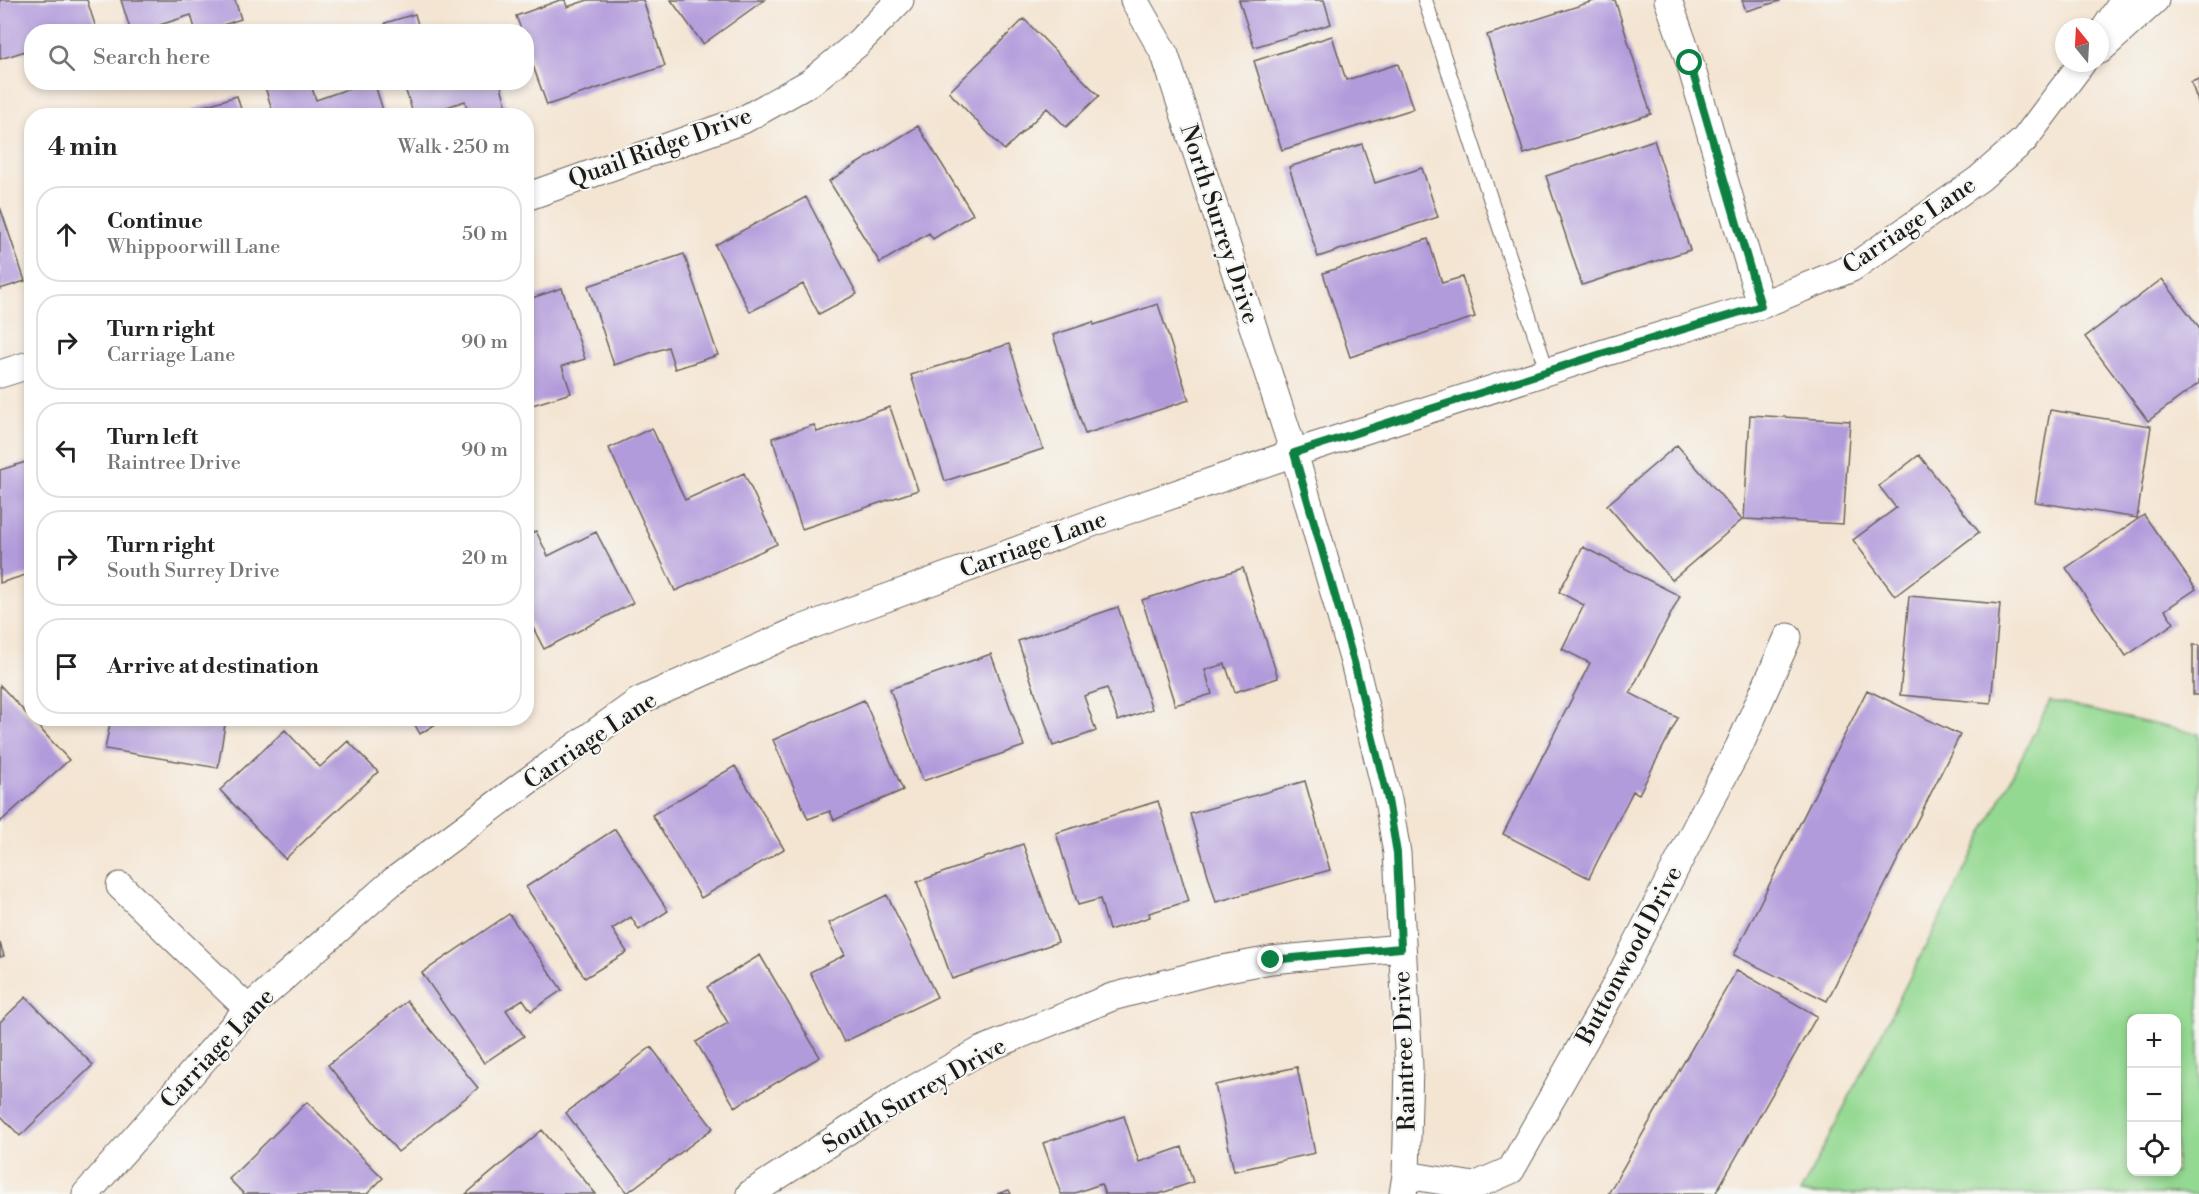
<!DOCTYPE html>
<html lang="en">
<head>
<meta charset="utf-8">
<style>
  :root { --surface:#fff; --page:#f6f6f6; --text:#222; --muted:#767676; --line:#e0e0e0 }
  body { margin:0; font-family:"Libre Bodoni",serif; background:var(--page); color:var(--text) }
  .controls { position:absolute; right:18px; bottom:18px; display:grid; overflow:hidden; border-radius:12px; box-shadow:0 3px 9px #0003 }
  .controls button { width:54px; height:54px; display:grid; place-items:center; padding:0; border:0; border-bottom:2px solid var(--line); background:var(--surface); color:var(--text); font:30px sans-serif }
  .compass { position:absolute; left:2055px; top:18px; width:54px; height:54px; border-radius:50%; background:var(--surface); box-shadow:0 3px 9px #0003; rotate:342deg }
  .stop { position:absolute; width:18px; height:18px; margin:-14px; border:4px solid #0b8043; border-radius:50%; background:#fff }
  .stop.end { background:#0b8043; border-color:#fff; box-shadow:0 2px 6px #0008 }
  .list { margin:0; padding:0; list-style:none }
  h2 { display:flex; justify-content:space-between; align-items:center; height:78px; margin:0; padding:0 24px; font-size:26px }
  h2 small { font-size:20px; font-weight:400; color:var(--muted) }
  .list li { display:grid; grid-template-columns:39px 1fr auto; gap:18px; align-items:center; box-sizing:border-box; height:96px; margin:0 12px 12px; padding:0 12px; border:2px solid var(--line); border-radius:24px }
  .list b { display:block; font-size:22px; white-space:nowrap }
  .list p { margin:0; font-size:20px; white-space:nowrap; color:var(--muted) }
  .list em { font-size:20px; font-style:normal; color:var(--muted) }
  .icon { flex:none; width:33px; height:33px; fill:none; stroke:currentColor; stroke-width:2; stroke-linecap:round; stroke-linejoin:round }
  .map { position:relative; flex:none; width:2199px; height:1194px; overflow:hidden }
  .search { position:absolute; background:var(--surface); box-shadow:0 3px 9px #0003; left:24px; top:24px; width:510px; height:66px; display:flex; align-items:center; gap:15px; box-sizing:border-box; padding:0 21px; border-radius:24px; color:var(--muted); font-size:22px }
  .panel { position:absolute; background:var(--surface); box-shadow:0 3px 9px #0003; left:24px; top:108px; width:510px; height:618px; border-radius:24px }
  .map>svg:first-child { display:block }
  .green { fill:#94d992; stroke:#587a57; stroke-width:1.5; fill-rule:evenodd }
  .building { fill:#b29bdb }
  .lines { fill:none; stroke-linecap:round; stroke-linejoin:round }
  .service-casing { stroke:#68625c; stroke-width:16 }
  .minor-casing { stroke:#68625c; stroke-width:29 }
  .service { stroke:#fff; stroke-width:14 }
  .minor { stroke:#fff; stroke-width:27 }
  .route { stroke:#0b8043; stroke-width:8 }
  .labels { text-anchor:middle; stroke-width:4.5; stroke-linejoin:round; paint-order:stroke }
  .street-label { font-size:24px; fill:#1c1c1c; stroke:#f6f6f2 }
</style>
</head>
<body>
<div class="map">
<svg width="2199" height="1194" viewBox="0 0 2199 1194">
  <rect width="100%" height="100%" fill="#f6f6f2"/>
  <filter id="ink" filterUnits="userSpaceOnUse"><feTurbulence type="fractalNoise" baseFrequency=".0167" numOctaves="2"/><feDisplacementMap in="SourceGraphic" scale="12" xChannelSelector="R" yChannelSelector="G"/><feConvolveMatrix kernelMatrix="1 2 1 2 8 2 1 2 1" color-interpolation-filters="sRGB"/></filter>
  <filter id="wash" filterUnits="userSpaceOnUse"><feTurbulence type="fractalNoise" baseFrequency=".008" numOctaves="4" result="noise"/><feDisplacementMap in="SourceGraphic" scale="24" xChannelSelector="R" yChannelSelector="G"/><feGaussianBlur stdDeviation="1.35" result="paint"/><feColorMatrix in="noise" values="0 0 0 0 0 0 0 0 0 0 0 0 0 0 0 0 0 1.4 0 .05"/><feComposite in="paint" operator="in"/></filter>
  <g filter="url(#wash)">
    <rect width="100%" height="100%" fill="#f4e5d3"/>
    <path class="green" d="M2050 701 2199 734V1194H1800ZM2132 1018H2176V1172H2132Z"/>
    <g id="blocks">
      <path class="building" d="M0 0H87L96 28 86 32H32V49L0 59Z
        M121 0H235L241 19 202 32H196L191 15 138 32H131Z
        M560 0H565L567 7 588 0H643L665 66 547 105 526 46V32H522L516 16Z
        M671 0H764L703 44Z
        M1239 0H1324L1331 24 1254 47Z
        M1597 0H1615L1651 114 1524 154 1487 35Z
        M1742 0H1780V1L1746 11Z
        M415 14 420 32H388L385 23Z
        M1024 19 1099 96 1066 127 1047 108 1004 150 949 92Z
        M1332 36 1346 80 1398 64 1413 109 1282 150 1254 61Z
        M2199 79V105L2191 82Z
        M269 82H310L316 100 368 82H374L385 116H274L264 84Z
        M403 82H500L509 116H469L465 101 419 116H414Z
        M237 96 243 116H193L191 110Z
        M918 126 973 214 933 239 929 233 880 263 829 181Z
        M1654 140 1690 250 1582 285 1546 176Z
        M1362 144 1375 183 1422 168 1438 217 1318 257 1289 167Z
        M32 169V189H31L25 171Z
        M806 197 857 294 819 314 803 284 750 312 715 245Z
        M0 207 25 281 0 289Z
        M1428 239 1442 283 1462 277 1475 317 1350 357 1323 273Z
        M684 254 718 355 675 369 668 347 614 365 588 286Z
        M2162 279 2199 327V383L2148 421 2085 337Z
        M562 288 585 359 562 366 571 393 526 407V300Z
        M1158 304 1189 400 1085 434 1053 335 1093 322 1094 325Z
        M1009 344 1043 449 945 481 911 375Z
        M890 407 918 490 802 529 772 438 814 425 817 432Z
        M2050 410 2151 426 2137 518 2035 502Z
        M1750 415 1850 421 1843 524 1744 519Z
        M652 428 685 500 744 473 777 544 675 591 609 448Z
        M1677 445 1742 520 1672 580 1607 505Z
        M1919 455 1979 532 1895 596 1853 540 1896 508 1879 486Z
        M32 460V573L0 583V470Z
        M2144 515 2196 589 2165 610 2174 623 2126 656 2066 568Z
        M536 531 548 556 596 532 633 603 544 649 526 614V536Z
        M1583 547 1680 596 1630 693 1678 718 1639 794 1633 791 1589 878 1503 834 1590 663 1562 649 1584 605 1559 592Z
        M1243 568 1278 678 1235 692 1225 664 1205 670 1212 694 1175 705 1142 600Z
        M1909 596 2000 604 1991 703 1900 695Z
        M1118 607 1152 709 1118 721 1107 688 1084 696 1096 731 1053 746 1018 641Z
        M2193 645H2199V695H2193Z
        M991 654 1024 746 923 781 890 689Z
        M0 685 69 760 0 822Z
        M1867 690 1960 735 1827 1001 1734 955Z
        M864 700 903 790 834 820 830 811 808 819 773 740Z
        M111 718H226L218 768 105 749Z
        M411 718H445L420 734Z
        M285 730 320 767 348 741 378 772 285 859 220 790Z
        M735 766 784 849 701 898 652 815Z
        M1305 781 1330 870 1216 902 1190 814Z
        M1158 801 1189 901 1149 913 1150 917 1109 930 1100 899 1078 905 1056 833Z
        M615 829 668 911 639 930 631 917 612 929 627 952 585 978 526 887Z
        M1023 844 1058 942 952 979 917 882Z
        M887 895 937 997 844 1042 810 972 845 955 829 923Z
        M509 914 562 990 531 1011 523 999 506 1010 524 1036 484 1063 422 973Z
        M0 943 4 956 0 957Z
        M760 955 820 1057 735 1107 696 1042 728 1023 707 987Z
        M1737 970 1817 1016 1715 1194H1608Z
        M26 997 93 1065 20 1136 0 1115V1022Z
        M407 1001 478 1088 398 1152 328 1065Z
        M651 1047 713 1128 627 1193 566 1113Z
        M1297 1067 1315 1153 1234 1171 1215 1085Z
        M307 1102 383 1178 367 1194H244L229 1179Z
        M1124 1116 1139 1162 1182 1147 1193 1182 1159 1194H1105L1101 1184 1072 1194H1061L1043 1143Z
        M542 1130 596 1194H466Z
        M1009 1190 1011 1194H997Z"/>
    </g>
  </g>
  <g filter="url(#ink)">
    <use href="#blocks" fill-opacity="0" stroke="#68625c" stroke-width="1.5"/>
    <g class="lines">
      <g class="service-casing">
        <path id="service" d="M1425 0 1547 371"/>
      </g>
      <g class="minor-casing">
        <path id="minor" d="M1134 0 1165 55 1294 453 1354 662 1388 800 1397 853 1409 1067 1406 1175 1403 1194
          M1668 0 1690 63 1761 305
          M2100 36 2124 0
          M2100 50 2155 0
          M526 197 743 120 811 82 856 45 900 0
          M0 374 32 364
          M120 886 248 1009
          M1406 1175 1474 1186 1511 1170 1613 990 1704 812 1739 747 1788 637
          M86 1194 248 1009 392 882 525 783 639 701 801 629 1103 519 1294 453 1604 353 1761 305 1852 268 1979 179 2024 140 2082 63
          M750 1194 903 1095 980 1051 1112 997 1217 970 1271 960 1401 948"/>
      </g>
      <use href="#service" class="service"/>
      <use href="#minor" class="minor"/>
    </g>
  </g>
  <g class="lines" filter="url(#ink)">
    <path class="route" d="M1271 960 1401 948 1397 853 1388 800 1354 662 1294 453 1604 353 1761 306 1690 63"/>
  </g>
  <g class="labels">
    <g class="street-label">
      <text transform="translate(660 147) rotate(-20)" y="8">Quail Ridge Drive</text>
      <text transform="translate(1220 224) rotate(72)" y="8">North Surrey Drive</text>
      <text transform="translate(1909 225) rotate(-34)" y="8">Carriage Lane</text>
      <text transform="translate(1033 544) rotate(-20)" y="8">Carriage Lane</text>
      <text transform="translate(590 740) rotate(-34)" y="8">Carriage Lane</text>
      <text transform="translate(1629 955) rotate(-62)" y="8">Buttonwood Drive</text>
      <text transform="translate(217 1048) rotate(-47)" y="8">Carriage Lane</text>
      <text transform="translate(1404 1051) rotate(-92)" y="8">Raintree Drive</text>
      <text transform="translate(914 1095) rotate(-30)" y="8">South Surrey Drive</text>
    </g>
  </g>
</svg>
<div class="controls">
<button>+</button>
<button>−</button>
<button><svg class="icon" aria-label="locate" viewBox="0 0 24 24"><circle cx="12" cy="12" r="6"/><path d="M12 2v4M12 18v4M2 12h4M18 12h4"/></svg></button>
</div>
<svg class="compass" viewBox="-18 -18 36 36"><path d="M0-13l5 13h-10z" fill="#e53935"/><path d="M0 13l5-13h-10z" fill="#767676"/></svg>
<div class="stop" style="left:1690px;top:63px"></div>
<div class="stop end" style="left:1271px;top:960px"></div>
<div class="search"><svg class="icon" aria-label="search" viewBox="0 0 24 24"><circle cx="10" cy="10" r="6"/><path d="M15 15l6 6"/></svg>Search here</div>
<section class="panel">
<h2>4 min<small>Walk · 250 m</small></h2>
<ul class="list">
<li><svg class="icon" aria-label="ahead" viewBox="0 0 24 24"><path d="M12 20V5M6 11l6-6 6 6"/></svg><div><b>Continue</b><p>Whippoorwill Lane</p></div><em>50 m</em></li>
<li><svg class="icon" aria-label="right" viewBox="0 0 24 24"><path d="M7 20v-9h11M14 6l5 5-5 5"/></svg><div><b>Turn right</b><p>Carriage Lane</p></div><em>90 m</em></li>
<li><svg class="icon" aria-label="left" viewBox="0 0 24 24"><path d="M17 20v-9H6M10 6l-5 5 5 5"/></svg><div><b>Turn left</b><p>Raintree Drive</p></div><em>90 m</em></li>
<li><svg class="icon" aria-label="right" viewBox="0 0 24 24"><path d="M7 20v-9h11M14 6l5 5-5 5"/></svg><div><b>Turn right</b><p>South Surrey Drive</p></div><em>20 m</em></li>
<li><svg class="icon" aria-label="arrive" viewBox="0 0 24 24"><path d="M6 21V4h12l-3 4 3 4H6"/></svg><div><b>Arrive at destination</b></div></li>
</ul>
</section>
</div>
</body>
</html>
